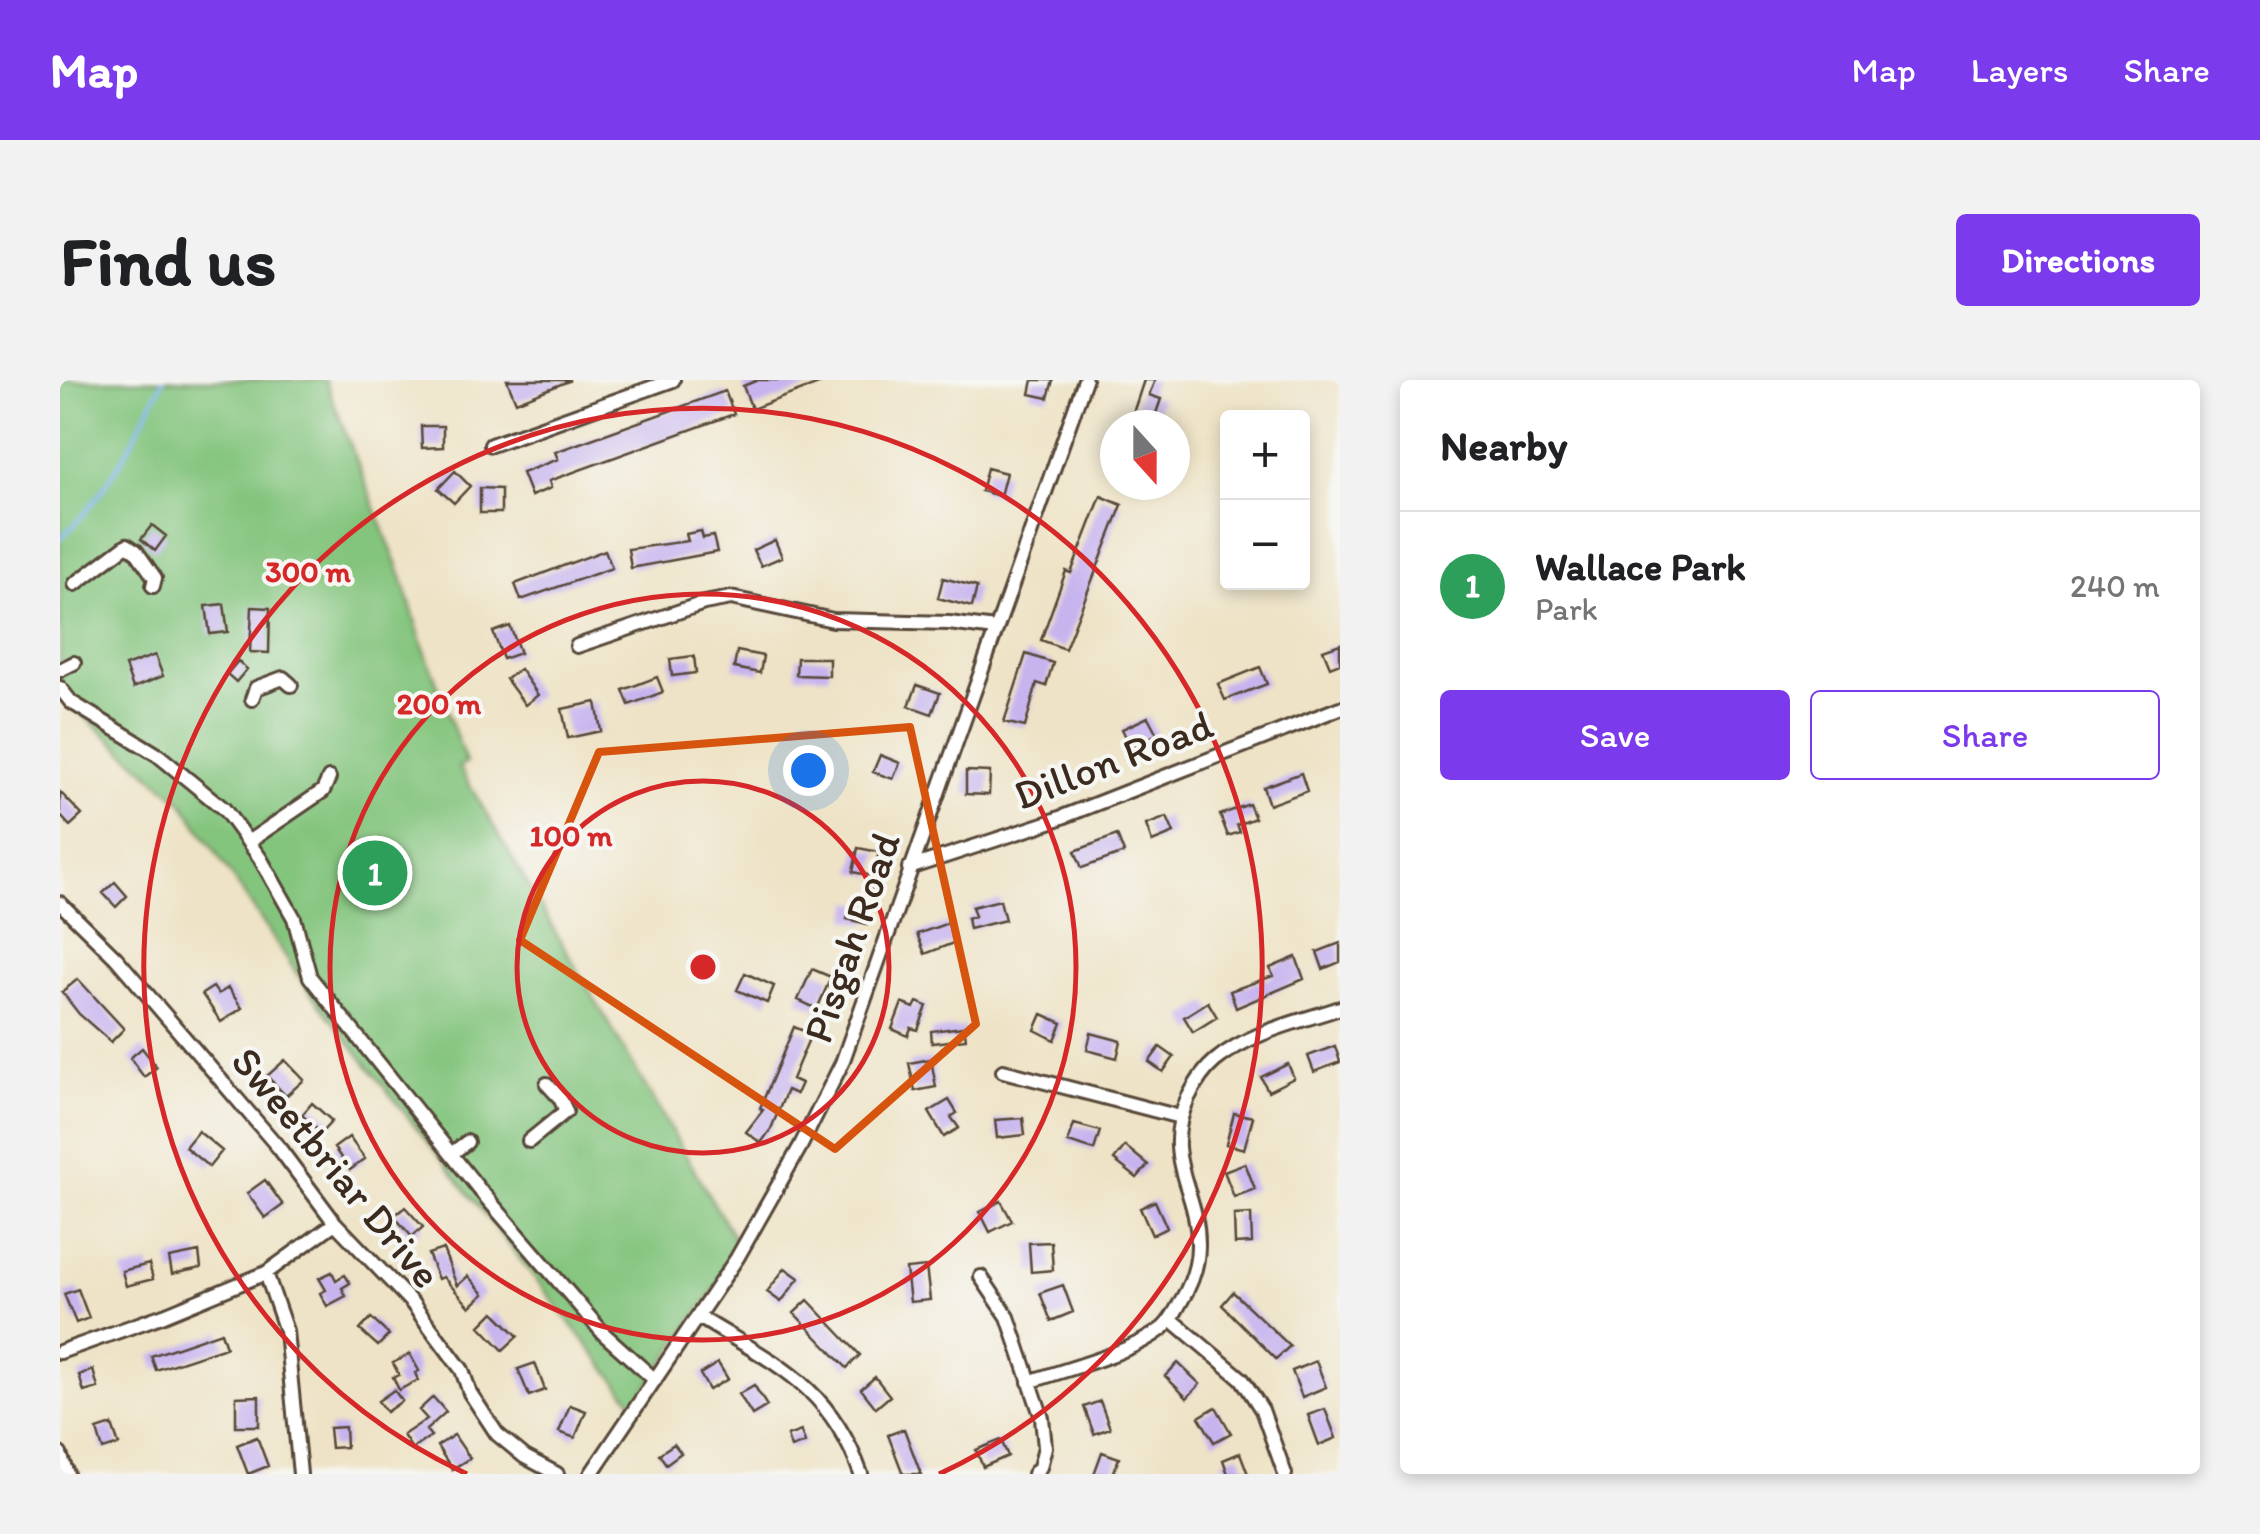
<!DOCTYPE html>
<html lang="en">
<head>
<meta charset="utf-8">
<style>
  :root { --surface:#fff; --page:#f2f2f2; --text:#202124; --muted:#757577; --line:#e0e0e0; --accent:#7c3aed }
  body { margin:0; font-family:Itim,sans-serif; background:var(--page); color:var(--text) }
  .controls { position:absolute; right:30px; top:30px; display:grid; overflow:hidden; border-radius:10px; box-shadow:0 5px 15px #0003 }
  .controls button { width:90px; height:90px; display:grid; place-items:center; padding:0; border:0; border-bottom:2px solid var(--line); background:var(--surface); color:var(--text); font:50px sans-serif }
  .compass { position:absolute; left:1040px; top:30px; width:90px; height:90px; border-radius:50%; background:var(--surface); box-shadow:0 5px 15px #0003; rotate:159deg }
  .you { position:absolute; left:748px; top:390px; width:35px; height:35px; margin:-25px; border:8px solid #fff; border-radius:50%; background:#1a73e8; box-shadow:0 0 0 15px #1a73e833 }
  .badge { display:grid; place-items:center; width:65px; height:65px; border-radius:50%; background:var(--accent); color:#fff; font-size:32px; font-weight:700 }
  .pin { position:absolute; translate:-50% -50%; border:5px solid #fff; box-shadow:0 2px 10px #0006 }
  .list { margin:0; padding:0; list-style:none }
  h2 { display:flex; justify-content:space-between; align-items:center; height:130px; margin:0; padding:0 40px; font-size:42px }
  h2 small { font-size:32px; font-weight:400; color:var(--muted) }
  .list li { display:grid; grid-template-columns:65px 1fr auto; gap:30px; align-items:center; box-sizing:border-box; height:150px; padding:0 40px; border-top:2px solid var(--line) }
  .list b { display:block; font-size:38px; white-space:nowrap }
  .list p { margin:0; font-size:32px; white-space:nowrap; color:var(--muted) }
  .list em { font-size:32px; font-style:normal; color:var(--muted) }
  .actions { display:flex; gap:20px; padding:30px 40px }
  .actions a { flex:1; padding:22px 0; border:2px solid var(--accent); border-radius:10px; text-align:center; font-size:35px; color:var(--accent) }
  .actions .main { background:var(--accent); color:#fff }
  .map { position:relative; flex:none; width:1280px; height:1094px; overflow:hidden; border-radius:10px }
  header { display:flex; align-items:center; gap:60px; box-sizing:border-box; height:140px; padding:0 50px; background:var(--accent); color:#fff }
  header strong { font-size:48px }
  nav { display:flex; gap:55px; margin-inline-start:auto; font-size:35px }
  .intro { display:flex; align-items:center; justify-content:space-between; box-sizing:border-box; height:240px; padding:0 60px }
  h1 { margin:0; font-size:70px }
  .button { padding:25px 45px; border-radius:10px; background:var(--accent); color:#fff; font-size:35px; font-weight:700 }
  main { display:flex; gap:60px; padding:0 60px }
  aside { flex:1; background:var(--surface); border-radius:10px; box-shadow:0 5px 15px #0003 }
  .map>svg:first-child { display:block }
  .green { fill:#84c57e; stroke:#60784e; stroke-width:2.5 }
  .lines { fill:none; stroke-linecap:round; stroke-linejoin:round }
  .stream { stroke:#86b8f3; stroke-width:4 }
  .building { fill:#c7b4ef }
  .minor-casing { stroke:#564637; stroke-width:18 }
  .minor { stroke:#fff; stroke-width:12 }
  .marked { fill:none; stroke:#d7540e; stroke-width:8; stroke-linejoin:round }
  .ring { fill:none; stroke:#d62828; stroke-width:5 }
  .labels { text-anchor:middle; stroke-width:8; stroke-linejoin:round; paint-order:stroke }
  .street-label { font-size:42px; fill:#3b2a1e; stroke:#f6f6f2 }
  .centre { fill:#d62828; stroke:#f6f6f2; stroke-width:5 }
  .ring-label { font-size:30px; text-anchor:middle; font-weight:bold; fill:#d62828; stroke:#f6f6f2; stroke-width:8; stroke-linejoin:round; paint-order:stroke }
</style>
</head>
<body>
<header>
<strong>Map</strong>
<nav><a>Map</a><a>Layers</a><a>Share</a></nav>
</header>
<div class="intro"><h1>Find us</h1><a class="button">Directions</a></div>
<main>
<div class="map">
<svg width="1280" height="1094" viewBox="0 0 1280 1094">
  <rect width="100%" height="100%" fill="#f6f6f2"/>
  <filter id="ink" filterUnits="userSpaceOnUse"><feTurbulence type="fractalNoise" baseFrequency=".01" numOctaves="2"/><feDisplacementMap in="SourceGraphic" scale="20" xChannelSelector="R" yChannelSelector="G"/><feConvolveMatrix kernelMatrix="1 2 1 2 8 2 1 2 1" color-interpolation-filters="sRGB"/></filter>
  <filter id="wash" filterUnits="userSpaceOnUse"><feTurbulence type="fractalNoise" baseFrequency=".0048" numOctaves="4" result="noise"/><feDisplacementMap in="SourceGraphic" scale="40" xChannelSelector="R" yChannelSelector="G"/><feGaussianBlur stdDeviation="2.25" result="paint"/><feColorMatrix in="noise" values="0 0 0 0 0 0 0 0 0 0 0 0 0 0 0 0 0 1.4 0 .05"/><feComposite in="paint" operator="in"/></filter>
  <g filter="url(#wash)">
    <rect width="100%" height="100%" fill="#eee3c6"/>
    <path class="green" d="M0 0H265L342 197 361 260 406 383 399 387 681 870 575 1025 248 610 123 423 0 315Z"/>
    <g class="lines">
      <path class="stream" d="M0 159C47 116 76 56 103 0"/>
    </g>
    <g id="blocks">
      <path class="building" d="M447 0H509V1L456 22Z
        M698 0H767V1L692 29 683 6Z
        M973 0H993L988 18 970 14Z
        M1084 0H1095L1089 15 1101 19 1092 45H1069Z
        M665 11 674 34 489 101 491 108 471 116 462 93 498 79 495 72Z
        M361 46H383V67L362 68Z
        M927 88 946 93 940 116 921 111Z
        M395 91 410 106 394 123 378 109Z
        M420 108 441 109V133H420Z
        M1041 116 1062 125 1005 269 981 260 1006 191 1011 193Z
        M92 145 106 156 95 171 81 159Z
        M641 151 643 158 653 156 657 172 571 188 568 169 628 161 626 154Z
        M715 160 722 177 701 186 693 170Z
        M545 170 552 188 461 220 455 204Z
        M883 198 917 207 912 227 878 218Z
        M164 224 168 252 150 254 146 226Z
        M192 227 210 228 209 273 190 272Z
        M450 246 460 273 443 279 433 252Z
        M1280 264V283L1270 287 1263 270Z
        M677 271 703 276 700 293 674 288Z
        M966 274 993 283 986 306 977 303 965 347 944 342Z
        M95 275 103 296 73 308 65 286Z
        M634 276 636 293 612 296 610 279Z
        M737 278H769V296L736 295Z
        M178 281 187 289 176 302 167 294Z
        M1200 287 1207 304 1165 320 1158 304Z
        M460 289 478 315 465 325 446 299Z
        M597 297 603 312 569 325 563 310Z
        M857 305 880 313 872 334 849 326Z
        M536 322 541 351 508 358 502 329Z
        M1088 337 1097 354 1071 367 1062 349Z
        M820 375 840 383 833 399 813 392Z
        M906 391 930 392 929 415 906 414Z
        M1241 393 1247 411 1209 425 1203 407Z
        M0 412 22 435 10 446 0 435Z
        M1189 424 1195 438 1177 445 1180 452 1168 456 1160 435Z
        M1107 437 1114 453 1092 462 1086 445Z
        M1057 455 1064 473 1022 488 1015 471Z
        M798 468 819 472 813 496 793 492Z
        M55 502 67 516 56 527 43 513Z
        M940 520 945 540 909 549 907 538 915 536 912 527Z
        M791 522 812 527 807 544 787 539Z
        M888 543 896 562 865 574 857 554Z
        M1280 563V582L1263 589 1257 572Z
        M1236 577 1244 599 1176 628 1170 611 1213 596 1210 588Z
        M752 589 771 597 757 629 738 620Z
        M685 593 714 606 707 623 677 610Z
        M18 599 64 649 51 662 19 634 2 612Z
        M153 607 158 614 168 608 182 628 161 642 142 614Z
        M857 622 867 626 858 650 851 648 848 656 832 649 842 623 854 628Z
        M1148 622 1157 637 1133 652 1124 637Z
        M982 634 1002 643 995 660 975 650Z
        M734 647 751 654 732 699 741 703 736 714 727 710 711 749 701 763 686 752 703 730 700 728Z
        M904 647 906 659 872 663 871 651Z
        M1031 653 1061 661 1057 678 1027 670Z
        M1275 666 1280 682 1254 692 1248 676Z
        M1100 667 1114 677 1103 692 1089 682Z
        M82 668 97 687 84 697 70 678Z
        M871 679 876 707 855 711 849 683Z
        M225 680 244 700 226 716 207 696Z
        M1228 684 1234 698 1208 711 1201 697Z
        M889 720 897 733 891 737 899 748 884 757 869 732Z
        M252 723 272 741 261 753 242 735Z
        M1174 733 1193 737 1184 769 1166 764Z
        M963 738 965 755 937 758 935 740Z
        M1014 744 1040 751 1034 770 1008 762Z
        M138 751 162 771 149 787 125 767Z
        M289 757 305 779 290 790 274 768Z
        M1065 766 1088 785 1077 798 1054 780Z
        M1185 783 1195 809 1174 817 1164 791Z
        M205 800 223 825 205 838 187 813Z
        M941 821 952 841 930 852 920 832Z
        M1095 821 1107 848 1092 855 1080 828Z
        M345 827 363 847 352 857 334 836Z
        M1191 834 1192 863 1175 864 1174 835Z
        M991 862 993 890 971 892 969 863Z
        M383 869 397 906 408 896 424 914 410 927 383 897 378 899 368 874Z
        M139 872 141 888 112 894 109 878Z
        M89 884 93 899 66 906 62 891Z
        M866 887 870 920 850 922 846 889Z
        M725 888 739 898 721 922 707 912Z
        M272 892 276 900 285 895 290 903 282 908 286 916 267 926 260 913 266 910 259 898Z
        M1003 905 1013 932 991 941 980 913Z
        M18 909 29 938 16 943 4 914Z
        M1173 912 1230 966 1216 979 1162 925Z
        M748 920 800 975 787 988 734 933Z
        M434 932 458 956 443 970 420 946Z
        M311 938 329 955 318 966 300 950Z
        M161 952 166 967 96 990 91 976Z
        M350 974 359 991 355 993 358 1000 339 1010 333 997 339 995 333 983Z
        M1256 981 1266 1007 1242 1017 1232 991Z
        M475 983 485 1010 469 1016 458 989Z
        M658 983 668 999 649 1010 640 994Z
        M1118 983 1140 1004 1127 1018 1105 996Z
        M33 990 38 1008 24 1012 19 995Z
        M815 997 830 1016 816 1028 801 1009Z
        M694 1005 707 1026 692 1035 679 1014Z
        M334 1010 342 1021 326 1032 318 1021Z
        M199 1016V1046H176V1017Z
        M373 1017 386 1032 366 1050 371 1056 352 1069 343 1055 367 1039 359 1030Z
        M1040 1021 1050 1048 1034 1054 1024 1027Z
        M510 1025 526 1031 515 1058 499 1052Z
        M1156 1027 1171 1053 1154 1062 1139 1037Z
        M1265 1029 1276 1058 1259 1065 1248 1035Z
        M52 1045 59 1065 43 1070 37 1050Z
        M285 1047 286 1067 271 1068 269 1048Z
        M844 1049 861 1094H843L828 1055Z
        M741 1051 745 1063 731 1068 727 1056Z
        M394 1055 410 1078 392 1089 377 1066Z
        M197 1057 208 1086 188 1094 177 1065Z
        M941 1060 948 1076 923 1087 916 1070Z
        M614 1064 621 1073 606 1084 599 1074Z
        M1042 1072 1059 1078 1053 1094H1034Z
        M1180 1073 1188 1094H1168L1163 1080Z"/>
    </g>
  </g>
  <g filter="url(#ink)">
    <use href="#blocks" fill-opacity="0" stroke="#564637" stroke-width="2.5"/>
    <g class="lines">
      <g class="minor-casing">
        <path id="minor" d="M431 65 613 0
          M15 204 67 165 76 171 95 198 93 206
          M517 266 644 223 671 218 773 240 889 243 935 249
          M0 290 14 283
          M0 308 11 322 98 375 164 429 200 478 234 538 250 597 419 809 544 954 595 1000
          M192 319 196 308 223 298 231 305
          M188 462 263 411 269 398
          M849 488 987 443 1280 328
          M0 523 56 578 219 768 275 843 352 923 402 990 410 1013 437 1054 465 1077 497 1094
          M943 691 1120 737
          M469 761 506 731 500 718 487 704
          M391 774 407 762
          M206 893 226 951 240 1094
          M921 897 948 937 982 1038 985 1067 980 1087 974 1094
          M639 937C715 984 769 1004 801 1094
          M1111 939 1182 999 1202 1030 1225 1094
          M0 972 104 935 206 893 275 843
          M969 1002C1009 988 1070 974 1103 948 1111 941 1115 932 1120 923 1131 905 1138 886 1138 866 1139 808 1100 781 1128 718 1135 704 1143 691 1155 681 1190 652 1238 642 1280 628
          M0 1074 7 1094
          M531 1094 677 878 740 767 782 683 1025 0"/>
      </g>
      <use href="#minor" class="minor"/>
    </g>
  </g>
  <path class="marked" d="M850 347 916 644 775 769 460 560 539 372Z"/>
  <g class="ring">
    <circle cx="643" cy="587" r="186"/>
    <circle cx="643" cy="587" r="373"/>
    <path d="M407 1094A559 559 0 1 1 879 1094"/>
  </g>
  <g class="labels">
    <g class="street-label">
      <text transform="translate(1053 379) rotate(-21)" y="15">Dillon Road</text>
      <text transform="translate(791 557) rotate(-71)" y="15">Pisgah Road</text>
      <text transform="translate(277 787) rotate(50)" y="15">Sweetbriar Drive</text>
    </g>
  </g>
  <circle cx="643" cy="587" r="15" class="centre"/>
  <g class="ring-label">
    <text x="248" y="202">300 m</text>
    <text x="379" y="334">200 m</text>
    <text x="511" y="466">100 m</text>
  </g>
</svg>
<div class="controls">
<button>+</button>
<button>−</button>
</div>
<svg class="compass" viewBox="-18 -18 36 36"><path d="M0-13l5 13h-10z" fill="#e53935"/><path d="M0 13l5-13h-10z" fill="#757577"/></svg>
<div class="you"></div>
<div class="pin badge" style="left:315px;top:493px;background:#2e9e5b">1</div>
</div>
<aside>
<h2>Nearby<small></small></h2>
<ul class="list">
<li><span class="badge" style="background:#2e9e5b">1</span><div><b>Wallace Park</b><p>Park</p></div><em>240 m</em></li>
</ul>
<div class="actions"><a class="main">Save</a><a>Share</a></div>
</aside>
</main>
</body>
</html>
